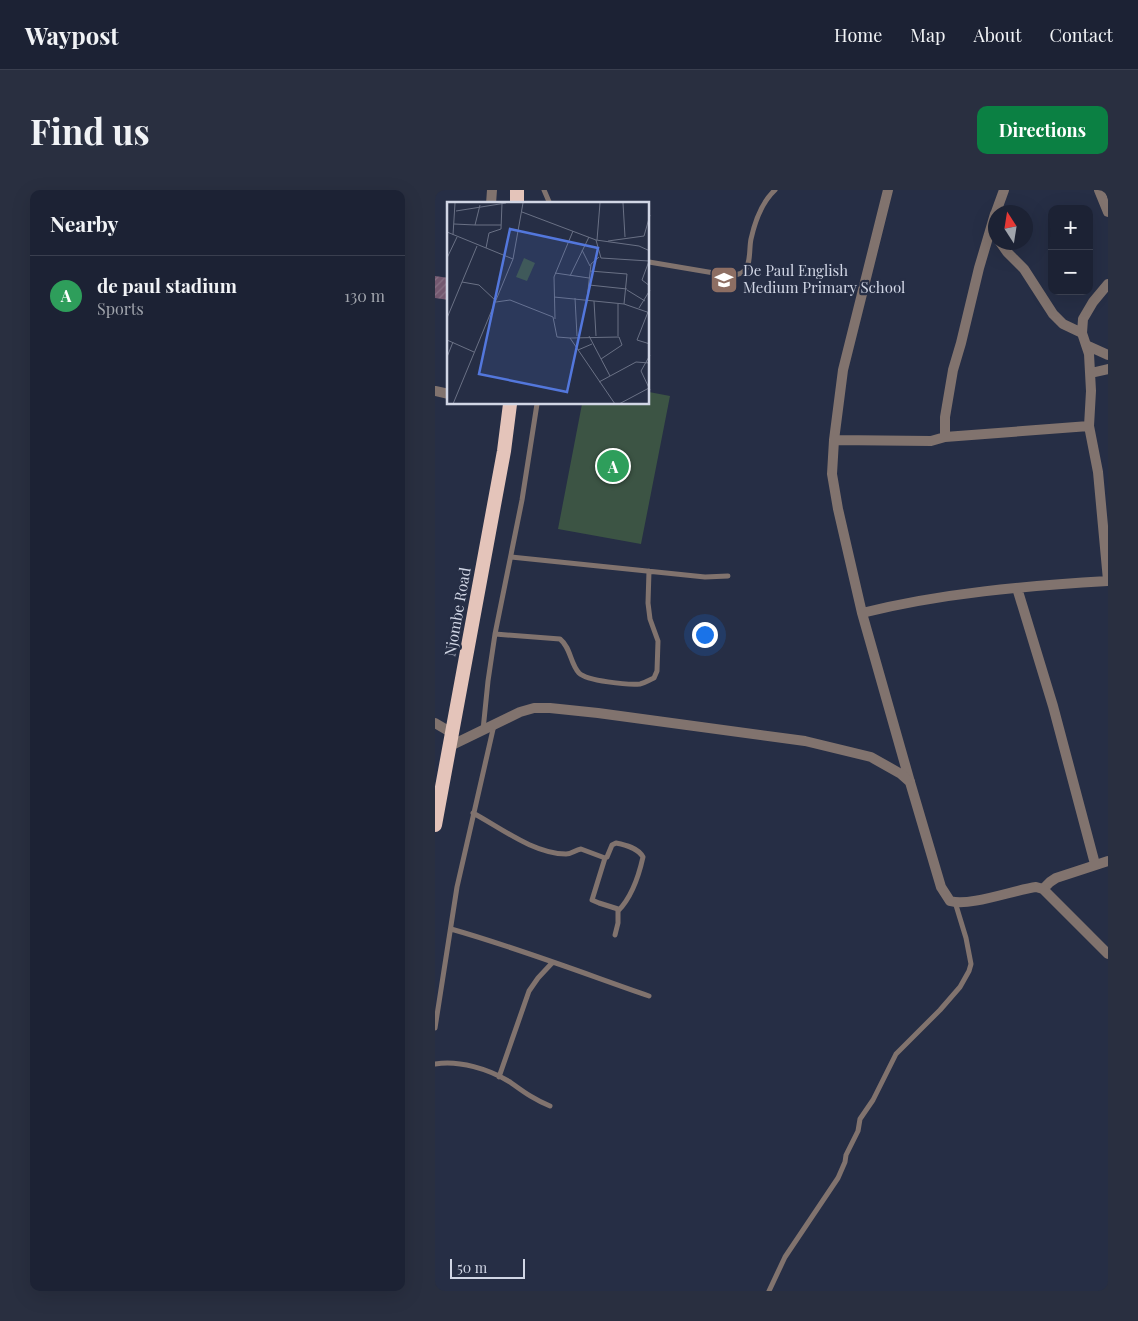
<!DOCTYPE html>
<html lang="en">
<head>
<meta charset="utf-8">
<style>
  :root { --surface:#1c2234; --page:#292f40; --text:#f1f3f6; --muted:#a0a4ac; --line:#3a3f4f; --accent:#0b8043 }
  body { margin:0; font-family:"Playfair Display",serif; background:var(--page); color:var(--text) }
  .controls { position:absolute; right:15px; top:15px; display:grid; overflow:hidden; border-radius:10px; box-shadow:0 5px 20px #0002 }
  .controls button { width:45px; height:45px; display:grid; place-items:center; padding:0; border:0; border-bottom:1px solid var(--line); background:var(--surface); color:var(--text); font:25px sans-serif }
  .compass { position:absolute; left:553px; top:15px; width:45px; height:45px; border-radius:50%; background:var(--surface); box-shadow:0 5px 20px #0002; rotate:348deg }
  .scale { position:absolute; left:15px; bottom:12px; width:75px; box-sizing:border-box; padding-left:5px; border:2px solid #d1d6e5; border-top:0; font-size:14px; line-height:18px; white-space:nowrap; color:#d1d6e5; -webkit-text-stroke:4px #262e45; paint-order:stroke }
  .you { position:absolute; left:269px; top:444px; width:18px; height:18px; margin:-12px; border:4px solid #fff; border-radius:50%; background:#1a73e8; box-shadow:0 0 0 8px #1a73e833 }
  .badge { display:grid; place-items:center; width:32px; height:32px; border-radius:50%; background:var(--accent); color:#fff; font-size:16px; font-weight:700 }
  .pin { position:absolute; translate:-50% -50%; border:2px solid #fff; box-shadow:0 1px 5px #0006 }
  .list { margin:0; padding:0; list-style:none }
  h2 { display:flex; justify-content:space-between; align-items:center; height:65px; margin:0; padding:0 20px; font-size:21px }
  h2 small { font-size:16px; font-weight:400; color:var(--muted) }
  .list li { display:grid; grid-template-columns:32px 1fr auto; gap:15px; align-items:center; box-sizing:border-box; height:80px; padding:0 20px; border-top:1px solid var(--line) }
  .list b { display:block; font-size:19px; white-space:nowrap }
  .list p { margin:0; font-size:16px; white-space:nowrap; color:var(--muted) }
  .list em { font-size:16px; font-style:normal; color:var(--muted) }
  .map { position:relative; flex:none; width:673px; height:1101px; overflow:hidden; border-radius:10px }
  header { display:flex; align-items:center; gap:30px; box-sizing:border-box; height:70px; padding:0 25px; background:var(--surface); border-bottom:1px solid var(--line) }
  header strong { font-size:24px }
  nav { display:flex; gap:28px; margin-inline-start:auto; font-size:18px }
  .intro { display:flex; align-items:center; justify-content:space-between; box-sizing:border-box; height:120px; padding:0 30px }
  h1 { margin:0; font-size:35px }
  .button { padding:12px 22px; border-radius:10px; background:var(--accent); color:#fff; font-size:18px; font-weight:700 }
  main { display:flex; gap:30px; padding:0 30px }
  aside { flex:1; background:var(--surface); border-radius:10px; box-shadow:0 5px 20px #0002 }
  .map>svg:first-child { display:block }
  .pitch { fill:#3c5444 }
  .building { fill:url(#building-hatch) }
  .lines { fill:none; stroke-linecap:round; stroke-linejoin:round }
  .service { stroke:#81736e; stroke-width:5 }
  .minor { stroke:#81736e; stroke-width:10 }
  .tertiary { stroke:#81736e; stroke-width:10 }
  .trunk { stroke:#e4c4ba; stroke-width:14 }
  .labels { text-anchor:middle; stroke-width:4.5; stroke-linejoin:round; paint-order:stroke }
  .poi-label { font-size:15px; fill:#d1d6e5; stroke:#262e45; text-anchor:start }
  .street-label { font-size:15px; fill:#d1d6e5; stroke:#262e45 }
  .inset-road { fill:none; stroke:#6a7185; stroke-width:1 }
  .view { fill:#5377dc; fill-opacity:0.15; stroke:#5377dc; stroke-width:2.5 }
  .inset-edge { fill:none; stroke:#d1d6e5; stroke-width:2.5 }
</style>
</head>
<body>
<header>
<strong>Waypost</strong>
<nav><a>Home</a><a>Map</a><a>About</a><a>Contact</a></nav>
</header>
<div class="intro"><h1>Find us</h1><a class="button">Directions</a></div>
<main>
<aside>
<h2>Nearby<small></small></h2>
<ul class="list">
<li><span class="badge" style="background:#2e9e5b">A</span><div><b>de paul stadium</b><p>Sports</p></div><em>130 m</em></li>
</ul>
</aside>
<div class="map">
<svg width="673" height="1101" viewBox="0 0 673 1101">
  <defs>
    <pattern id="building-hatch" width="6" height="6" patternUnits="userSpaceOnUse" patternTransform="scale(1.25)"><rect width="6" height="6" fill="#73586f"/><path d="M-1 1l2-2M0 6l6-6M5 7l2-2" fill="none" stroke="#866f83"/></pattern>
  </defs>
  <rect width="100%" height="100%" fill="#262e45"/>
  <path class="pitch" d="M214 202 235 206 206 354 123 339 147 214H214Z"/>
  <path class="building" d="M0 86 14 88V110L0 108Z"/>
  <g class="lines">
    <path class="service" d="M109 0 115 14
      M214 72 291 85C297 85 305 86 310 80 316 73 314 58 316 49 320 31 326 13 340 0
      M76 367 270 387 293 386
      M60 444 125 449C136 458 135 473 144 483 152 491 193 495 205 494 210 493 214 490 219 488L222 481 223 451 215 429 213 413 214 381
      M48 540 53 491 60 444 87 310 102 214
      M38 623C66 638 99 664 131 664 137 664 140 660 146 659L170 668 172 667 177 655 181 653C191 655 203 658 208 667 204 685 196 708 183 721
      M170 668 157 710 164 713 183 719V733L180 745
      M16 739C83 758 148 783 214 806
      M0 838 22 697 59 535
      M0 874C24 870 54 879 75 892 89 902 98 909 115 916
      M64 887 94 801 103 788 117 773
      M334 1101 350 1067 403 988 410 972 411 965 423 941 425 929 438 910 461 864 505 820 525 797 534 781 536 774 531 748 520 712"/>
    <path class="minor" d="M453 0 408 180 399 250 397 284 403 319 427 423 475 592
      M664 0 673 22
      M56 14 57 0
      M561 22 569 0
      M565 52 572 62 589 79 618 124 628 134 647 143
      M673 94 658 112 648 129 647 143 654 164 656 201 654 236 663 282 673 390
      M651 155 673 165
      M656 183 673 179
      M0 201 14 204
      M510 247V227L518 180 526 153 544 78 560 24
      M399 250 496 251 510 247 654 236
      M582 398 618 516 660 674
      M427 423C507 403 590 396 673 391
      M0 533 17 543
      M608 699 615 692 621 688 673 671"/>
    <path class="tertiary" d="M15 556 85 522 99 518H115L163 523 370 551 436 567 466 584 475 592 506 697 515 711C534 717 579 700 601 697L608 699 673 764"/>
    <path class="trunk" d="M82 0V14
      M0 635 69 261 75 214"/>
  </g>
  <defs>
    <g id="school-square" transform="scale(1.4375)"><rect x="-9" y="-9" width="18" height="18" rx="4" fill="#8d6e63" stroke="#262e45"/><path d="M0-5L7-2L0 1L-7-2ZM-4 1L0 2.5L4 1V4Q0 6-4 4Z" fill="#fff"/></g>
  </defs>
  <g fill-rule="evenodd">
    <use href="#school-square" x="289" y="90"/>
  </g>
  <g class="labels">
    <g class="poi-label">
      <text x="308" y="86">De Paul English<tspan x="308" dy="17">Medium Primary School</tspan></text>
    </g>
    <g class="street-label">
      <text transform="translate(23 422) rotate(-80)" y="5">Njombe Road</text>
    </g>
  </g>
  <g transform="translate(12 12)">
    <rect width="202" height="202" fill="#262e45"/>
    <path d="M77 56 88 61 80 79 69 75Z" fill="#3c5444"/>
    <path class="inset-road" d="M176 1 178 35M9 9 59 1M75 10 149 38 192 44 203 49M7 22 28 23 33 3M28 23H54M0 30 66 57M6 33 8 1M149 38 154 56 202 59M150 38 153 1M161 39 197 34 203 13M39 46 42 31 54 27 55 1M135 48 143 64M0 56 10 35M202 59 195 78 203 84M143 69 180 72 177 102M108 71 142 76M123 74 142 35M15 80 32 83 49 99M142 83 180 87M180 88 198 99M107 95 177 102 203 111M128 96 130 134M140 97 144 62 152 55M147 99 149 134M49 100 63 98 106 115 110 135 123 136 168 202M171 102V134M192 106 203 88M201 110 190 138 203 142M0 116 30 44M108 117 107 75 126 29M142 134 163 174M123 136 172 135 175 143 154 157M0 138 27 150M131 148 145 142M203 153 194 169 203 188M0 155 6 140M152 180 189 160 203 161M6 202 66 57 76 1M172 202 202 186"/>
    <path class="view" d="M63 27 151 46 120 190 32 172Z"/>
    <rect width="202" height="202" class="inset-edge"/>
  </g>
</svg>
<div class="controls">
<button>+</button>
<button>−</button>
</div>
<svg class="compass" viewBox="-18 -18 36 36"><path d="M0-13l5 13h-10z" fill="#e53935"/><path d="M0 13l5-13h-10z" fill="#a0a4ac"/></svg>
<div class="scale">50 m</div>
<div class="you"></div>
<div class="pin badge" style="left:178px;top:276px;background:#2e9e5b">A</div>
</div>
</main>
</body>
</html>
